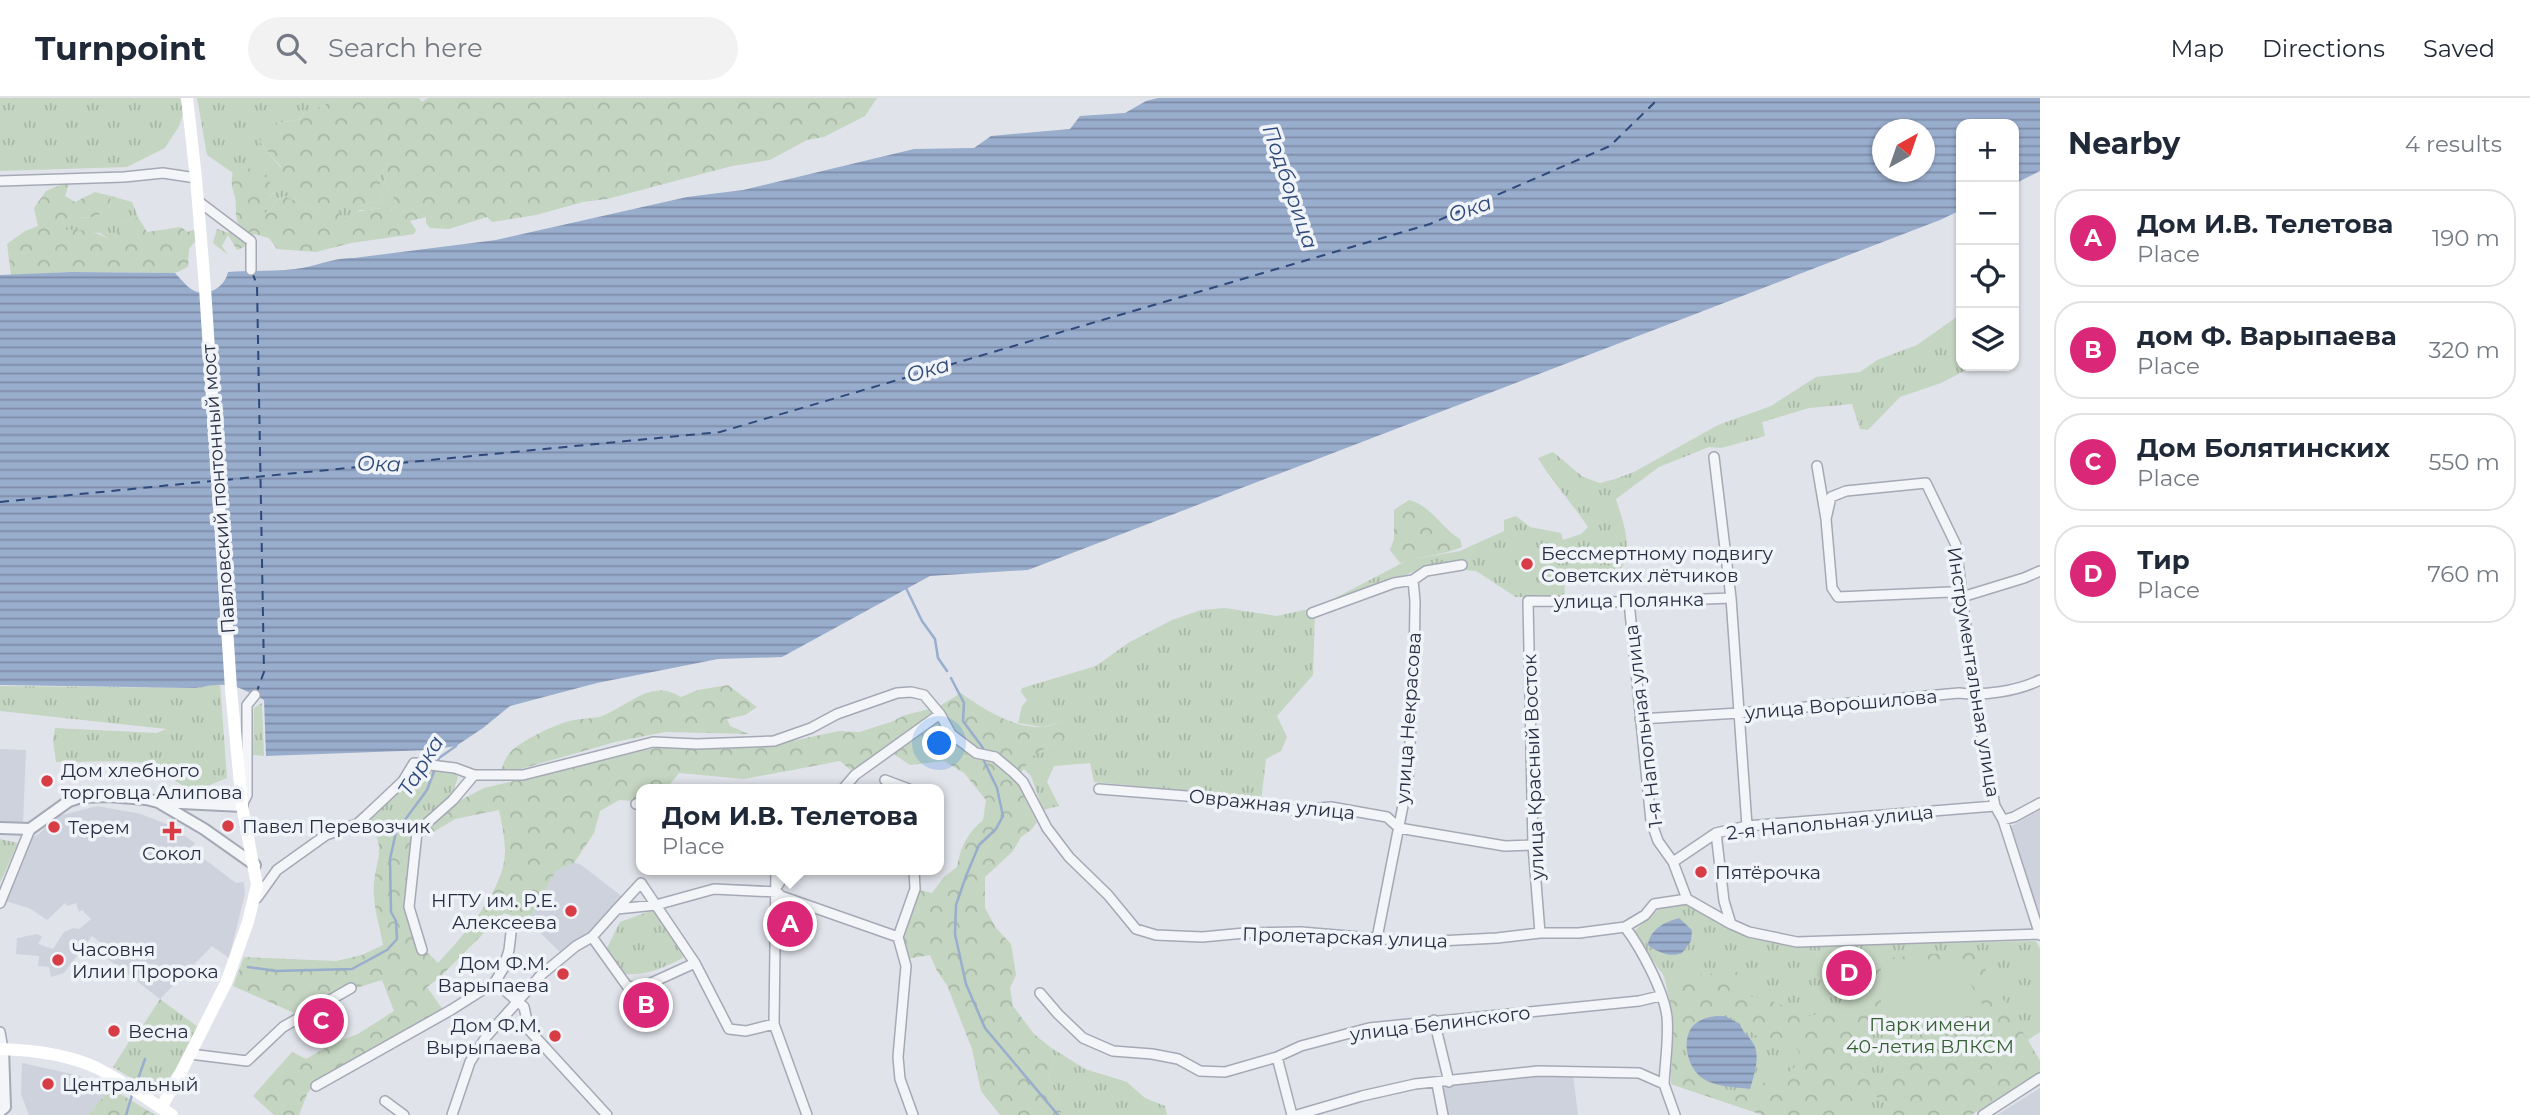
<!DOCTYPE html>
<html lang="en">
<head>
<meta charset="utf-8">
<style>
  :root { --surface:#fff; --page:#f2f2f3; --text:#1f2937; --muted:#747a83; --line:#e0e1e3; --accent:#db2777 }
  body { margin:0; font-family:Montserrat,sans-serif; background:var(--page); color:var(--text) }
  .controls { position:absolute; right:21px; top:21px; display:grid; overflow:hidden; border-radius:14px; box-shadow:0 2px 5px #0004 }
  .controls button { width:63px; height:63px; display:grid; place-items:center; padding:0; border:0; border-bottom:2px solid var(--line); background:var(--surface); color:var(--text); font:35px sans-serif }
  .compass { position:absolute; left:1872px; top:21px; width:63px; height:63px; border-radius:50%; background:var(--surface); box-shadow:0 2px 5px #0004; rotate:40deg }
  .you { position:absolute; left:940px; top:646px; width:24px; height:24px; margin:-18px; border:5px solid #fff; border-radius:50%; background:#1a73e8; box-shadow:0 0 0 10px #1a73e833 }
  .badge { display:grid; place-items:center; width:46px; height:46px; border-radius:50%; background:var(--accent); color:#fff; font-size:23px; font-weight:700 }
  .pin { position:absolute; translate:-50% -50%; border:4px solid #fff; box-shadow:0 2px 7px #0006 }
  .popup { position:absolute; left:636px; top:686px; width:308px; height:91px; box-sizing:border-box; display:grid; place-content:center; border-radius:14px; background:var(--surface); filter:drop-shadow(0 2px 5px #0005); font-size:23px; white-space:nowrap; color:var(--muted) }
  .popup b { font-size:26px; color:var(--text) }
  .popup::after { content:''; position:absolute; left:50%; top:100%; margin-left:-14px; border:14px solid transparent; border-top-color:var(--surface) }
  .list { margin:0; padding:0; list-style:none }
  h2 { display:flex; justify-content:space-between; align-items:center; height:91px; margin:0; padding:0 28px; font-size:30px }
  h2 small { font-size:23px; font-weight:400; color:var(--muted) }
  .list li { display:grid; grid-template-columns:46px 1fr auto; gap:21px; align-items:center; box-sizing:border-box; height:98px; margin:0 14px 14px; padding:0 14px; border:2px solid var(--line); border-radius:28px }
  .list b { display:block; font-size:26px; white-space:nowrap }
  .list p { margin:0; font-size:23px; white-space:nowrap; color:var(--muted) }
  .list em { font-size:23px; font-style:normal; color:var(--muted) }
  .icon { flex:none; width:38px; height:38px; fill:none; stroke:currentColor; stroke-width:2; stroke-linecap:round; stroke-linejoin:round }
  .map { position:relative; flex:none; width:2040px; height:1017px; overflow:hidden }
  header { display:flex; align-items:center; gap:42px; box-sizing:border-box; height:98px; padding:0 35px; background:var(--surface); border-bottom:2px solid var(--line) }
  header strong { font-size:33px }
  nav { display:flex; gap:38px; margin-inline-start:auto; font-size:24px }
  .search { width:490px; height:63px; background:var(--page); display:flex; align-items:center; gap:18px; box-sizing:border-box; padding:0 24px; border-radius:38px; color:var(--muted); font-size:26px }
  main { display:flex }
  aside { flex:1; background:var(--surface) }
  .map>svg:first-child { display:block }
  .built { fill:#ced2dd }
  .grass { fill:url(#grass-tufts) }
  .forest { fill:url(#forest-crowns); fill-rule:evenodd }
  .pitch { fill:#c4d5c1 }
  .water { fill:url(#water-rules); fill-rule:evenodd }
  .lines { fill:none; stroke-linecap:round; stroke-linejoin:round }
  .stream { stroke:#99adcd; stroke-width:2.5 }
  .ferry { stroke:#2e497a; stroke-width:2; stroke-dasharray:9 7; stroke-linecap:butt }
  .minor-casing { stroke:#a5a9b5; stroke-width:12 }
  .tertiary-casing { stroke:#a5a9b5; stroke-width:14 }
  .minor { stroke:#f3f5f8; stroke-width:9 }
  .tertiary { stroke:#f3f5f8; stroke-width:10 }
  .secondary { stroke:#fff; stroke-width:12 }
  .poi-dot { fill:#d83d45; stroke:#f0f3f8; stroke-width:2.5 }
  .labels { text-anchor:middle; stroke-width:7; stroke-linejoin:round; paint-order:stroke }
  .street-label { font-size:19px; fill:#282f43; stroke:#f0f3f8 }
  .poi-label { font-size:19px; fill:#282f43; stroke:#f0f3f8; text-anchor:start }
  .park-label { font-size:19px; fill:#386034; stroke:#f0f3f8 }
  .water-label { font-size:21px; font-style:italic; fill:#2e497a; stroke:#f0f3f8 }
</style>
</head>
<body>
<header>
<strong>Turnpoint</strong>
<div class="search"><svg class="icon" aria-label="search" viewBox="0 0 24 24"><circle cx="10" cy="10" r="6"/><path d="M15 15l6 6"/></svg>Search here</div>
<nav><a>Map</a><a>Directions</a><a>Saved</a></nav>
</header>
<main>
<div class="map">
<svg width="2040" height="1017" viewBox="0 0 2040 1017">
  <defs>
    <pattern id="grass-tufts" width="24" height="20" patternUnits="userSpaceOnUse" patternTransform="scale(1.75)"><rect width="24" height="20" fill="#c4d5c1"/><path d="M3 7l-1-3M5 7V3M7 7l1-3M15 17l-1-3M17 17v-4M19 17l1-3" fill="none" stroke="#a8b7a7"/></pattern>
    <pattern id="forest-crowns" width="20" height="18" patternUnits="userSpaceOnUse" patternTransform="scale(1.75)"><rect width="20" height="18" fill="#c4d5c1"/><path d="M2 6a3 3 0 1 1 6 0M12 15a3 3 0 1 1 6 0" fill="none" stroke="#a8b7a7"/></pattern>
    <pattern id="water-rules" width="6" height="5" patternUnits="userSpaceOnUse" patternTransform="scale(1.75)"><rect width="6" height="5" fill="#99adcd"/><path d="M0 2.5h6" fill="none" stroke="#7d8da8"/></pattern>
  </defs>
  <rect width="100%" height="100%" fill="#e0e3ea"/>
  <path class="built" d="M0 651 26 652 23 726 0 724Z
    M97 708 141 716 169 727 195 745 191 751 236 785 244 784 245 796 229 860 212 848 160 901 104 858 106 855 102 851 104 847 92 838 64 875 51 879 49 869 38 868 39 858 16 856 17 840 37 836 42 839 38 846 53 851 64 834 73 830 79 831 91 821 82 812 79 814 76 805 67 808 65 805 47 822 29 810 5 803 29 740 39 736 54 719Z
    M2040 712V824L2008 730Z
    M574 765 580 766 624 800 582 841 562 856 528 823 556 773Z
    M22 965 77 977 111 990 88 1017H29L21 996Z
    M1573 976 1578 1017H1448L1442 987Z
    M2040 990V1017H1997Z"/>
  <path class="grass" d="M0 0H180L184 13 179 28 165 50 127 69 0 73Z
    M197 0H338L303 17 297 22 275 25 260 44 281 70 356 109 383 102 379 80 383 70 386 88 394 101 396 110 390 112C381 108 371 113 360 112L348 121 322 116 285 98 275 103 270 114 263 115 269 99 274 95 233 72V75L207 57Z
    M111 98 132 104 138 119 121 125 119 133 111 143 100 135 50 132 59 121 96 119 110 108Z
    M1961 216V268H1974L1941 285 1900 299 1868 332 1860 331 1852 306 1809 310 1762 324 1765 338 1721 350 1709 349 1659 369 1616 401C1624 427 1634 450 1619 475L1564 478 1565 499H1516L1476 473 1426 469 1315 512 1313 577 1277 618 1287 639 1281 653 1266 661 1261 704 1181 692 1094 684 1090 665 1054 668 1047 684 1059 708 1043 712 1031 678 1023 670 1032 658 1052 647 1063 623 1043 629 1018 625 1022 608 1027 602 1021 594 1022 590 1096 568 1128 545 1172 522 1201 512 1225 510 1277 518 1318 509 1408 462 1460 453 1504 433V422L1516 418 1530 429 1561 435 1563 442 1581 436 1588 429C1572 405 1553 385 1538 360L1553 354 1583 379 1600 385 1615 381 1634 374 1718 327 1771 308 1816 279 1860 274 1877 262 1917 247Z
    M220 585 227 680 207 688 204 693 191 692 175 683 171 671C135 659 94 665 56 664L53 642 55 630 157 635 166 631 0 613V588L196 590Z
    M262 605 264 658 253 657 254 610Z
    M417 668 453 672 458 679 451 700 413 737 370 729 375 724H364L412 679Z
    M0 741 18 745 0 785Z
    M1687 806C1727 828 1751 843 1798 848L2036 843 2040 851V934L2028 942 2040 963V975L1971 1017H1763L1671 986 1673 917 1664 878 1632 835 1659 811Z
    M656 811 680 844 683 860C663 870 646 878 624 876L605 854 620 824Z
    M160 901 198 929 182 963 157 996 113 969 137 931 140 932Z
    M1050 949 1085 971 1127 984 1145 1000 1165 1008 1167 1017H1062L1057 997 1048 978 1055 964Z"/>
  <path class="forest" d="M338 0H419L422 4 428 0H877L865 18 824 39 807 42 770 62 732 68 607 101 583 104 536 117 492 124 487 119 449 131 430 130 426 125V119L410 123 416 132 414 136 351 145 316 154 277 151 269 140 254 136 247 141 249 147 237 152 228 137 222 148 228 157 213 145 217 131 228 135 239 127C234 117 237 110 235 99 231 86 231 86 233 72 254 66 265 75 275 93L269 99 264 115 270 114 275 103 285 98 322 116 325 114 339 115 340 118 348 121C358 109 370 114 384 109L390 112 396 110 394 101 386 88 383 71 379 80 383 102 356 109 324 107 304 99 280 84 277 74 281 69 260 44 263 34 275 25 297 22 303 17Z
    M70 83 65 98 75 104 95 94 111 98 110 108 96 119 59 121 51 132C73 132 92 129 111 143L119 133 121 125 138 119 147 134 181 129 187 134 196 131 197 141 189 151 188 169 175 175 72 174 11 177 7 146 25 133 38 128 34 110 46 93Z
    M1409 402C1432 408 1441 430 1460 441L1462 449C1443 457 1421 458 1400 465L1390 452 1394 441V412Z
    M728 587 757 609 745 617 727 621 730 628 749 636 665 634 615 644 517 672H501C503 668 505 661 508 657 517 644 559 624 575 622 583 620 594 621 602 618 630 607 651 580 681 599L698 592Z
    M961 595C983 611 1013 630 1042 629 1048 629 1056 625 1063 623L1075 634 1032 658 1019 678 1025 701 1037 724 1031 732 1021 739 1013 753 985 779V810L996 830 1011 846 1016 877 1010 890 1013 908 1034 936 1050 949 1055 964 1048 978 1057 997 1062 1017H1000L981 993 972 951 947 887 937 873 930 857 906 861 900 839 916 791 932 795 944 779 957 769C961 748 967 736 983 722L986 702 964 675 944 663 910 667 892 655 853 674 840 663 744 681 679 675 666 691H641V701L633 703 619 702 600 713 594 735 574 765 556 773 528 823 504 815 440 879 427 889 443 912 314 986 307 996 299 1017H274L253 998 292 954 306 961 336 944 358 936 394 913 382 882 356 890 353 887 301 918 233 888 244 859 336 863 362 857 383 847C380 828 372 806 374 786 375 765 387 748 370 729L413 737 405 810 425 852 438 865C462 839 504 793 505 755 505 741 502 725 499 712L455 721 427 738 420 739 422 732 457 704 484 690 655 650 719 651 768 648 839 633 859 634 891 624 905 617 938 609Z
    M1974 852 2040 963V975L1971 1017H1893L1884 1002C1868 993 1852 999 1848 1017H1763L1671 986 1672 961 1685 959 1698 981C1718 989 1738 998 1760 991L1764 984 1781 981 1798 966 1799 953 1791 945 1754 937 1746 927 1724 916H1705L1694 924 1687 937 1672 940 1673 917 1668 894 1672 890 1675 878 1739 874 1736 892C1747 900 1755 898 1767 902 1799 910 1798 929 1834 908L1846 916 1856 911 1860 898 1857 892 1865 883 1866 862ZM1885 925 1895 929 1906 948 1894 974C1848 992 1836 929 1885 925Z
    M111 990 155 1017H88Z"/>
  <path class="pitch" d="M1957 863 1991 921 1977 926 1973 919 1951 915 1905 926 1881 918V867Z"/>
  <path class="water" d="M1158 0H2040V73L2014 86V26H1961V112L1940 122 1028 472 930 478 782 559 718 561 597 585 510 608 483 630 456 648 429 652 266 658 264 602C235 587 230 583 196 590L0 587V177L72 174 175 175C181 181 189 192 197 194 212 197 225 188 228 174 250 172 273 174 295 171 315 169 334 159 354 160L496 142 687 99 743 92 914 51 974 50 991 38 1070 31 1080 18 1125 15 1146 3ZM1882 32H1924V74H1882Z
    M1679 820 1692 832 1691 843 1682 855C1670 860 1657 854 1648 847 1650 831 1665 824 1679 820Z
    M1716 918H1725L1740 926C1742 934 1749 938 1753 945 1761 957 1754 978 1750 991 1735 989 1715 989 1702 980 1688 970 1681 944 1692 929 1698 922 1707 919 1716 918Z"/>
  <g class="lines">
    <path class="stream" d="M906 490 922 523 935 541 938 560 947 573
      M951 580 964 605 963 623 983 650
      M984 663 997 690 1003 718 996 731 979 747 966 778 956 807 955 836 966 886 985 930 1058 1017
      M437 665 439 660 456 648V645
      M248 869 276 873 352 871 387 852 397 841 396 823 391 814 390 761 396 734 427 692 435 671
      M136 987 145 961
      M126 1017 132 997"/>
    <path class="ferry" d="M252 174 257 187 264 574 257 593
      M224 382 720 334 1430 126 1610 48 1654 5 1655 0
      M0 404 212 383"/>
    <g class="minor-casing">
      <path id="minor" d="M0 83 124 79 163 75 196 80
        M198 103 251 143V172
        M1714 359 1731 500 1747 728
        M1817 368 1826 421 1832 490 1838 499 1950 494 1962 499 2024 480 2040 473
        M1826 421 1831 399 1846 393 1926 385 1956 447 1974 596 1995 708 2003 722 2040 837
        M1629 504 1651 723 1658 743 1673 764 1687 801
        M1312 515 1394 485 1413 482 1426 473 1462 467
        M1640 621 1739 615 1959 595C1985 598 2017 593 2040 582
        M885 682 909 691
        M843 691 855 677 940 616
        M1099 691 1199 699 1293 712 1331 709 1387 719 1399 730 1505 748 1533 747
        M636 706 641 704
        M242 707 247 697V607L255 597
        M2003 722 2014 719 2040 705
        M1673 764 1716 735
        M776 772 774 926 807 1017
        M778 787 787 772
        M257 800 277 772 326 737 357 726 367 717 403 683 414 665 455 670 474 677H523L653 644 697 646 774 643 811 630 837 616 897 595 911 594 924 597 940 616 951 636 976 655 995 659 1013 674 1023 684 1047 730 1069 759 1108 797 1136 831 1156 837 1202 839 1245 835 1301 834 1419 844 1497 840 1540 835H1579L1625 829 1645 817 1654 806 1687 801
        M1687 801 1731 826 1749 834 1797 844 2039 836
        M0 805 30 731
        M617 811 641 785 695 865 729 931 746 933 774 926
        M1731 826 1724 803 1716 735 1747 728 1995 708
        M1625 829C1641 850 1664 893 1667 919 1669 941 1665 964 1664 986
        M1540 835 1533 747 1528 503 1629 504 1731 500
        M592 839 627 888 640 890 695 865
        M1377 840 1408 682 1414 572 1415 503 1413 482
        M422 852 409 809 417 734 453 702 474 677
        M495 884 524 909 529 932 607 1017
        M1040 895 1058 916 1083 940 1113 953 1152 956 1178 961 1200 973 1225 974 1277 959 1301 948 1369 930 1639 903 1660 898
        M1434 922 1449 984
        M0 934 3 951
        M190 956 247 963 283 929 351 890
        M1277 959 1292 1017
        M1437 986 1443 1017
        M316 988 451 912 495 884 503 871 509 852 512 826
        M385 1003 404 1017
        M452 1017 470 964 486 939 541 877 576 848 592 839 617 811 656 807 714 791 777 794 781 798 898 839
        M913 1017 900 981 898 959 906 868 898 839 915 791 914 772
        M1297 1017 1362 998 1415 986 1538 973 1639 975 1664 986 1675 1017
        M1983 1017 2040 980"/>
    </g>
    <g class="tertiary-casing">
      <path id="tertiary" d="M161 704 242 708
        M0 730 30 731 69 703 81 699 108 698 146 701 158 704 204 731 255 767
        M0 1013 5 1009 3 951"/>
    </g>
    <use href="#minor" class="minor"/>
    <use href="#tertiary" class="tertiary"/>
    <path class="secondary" d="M0 951C33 952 67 956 97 970 123 983 147 1001 172 1017
      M161 1010 180 976 226 885 248 824 257 787 242 708 231 591 205 190 196 80 187 0"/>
  </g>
  <g class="poi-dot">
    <circle cx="1527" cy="466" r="7"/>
    <circle cx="47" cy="683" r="7"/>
    <circle cx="228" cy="728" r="7"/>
    <circle cx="54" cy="729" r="7"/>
    <path d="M168.5 722.5h7v7h7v7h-7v7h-7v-7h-7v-7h7z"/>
    <circle cx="1701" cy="774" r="7"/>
    <circle cx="571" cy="813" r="7"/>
    <circle cx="58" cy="862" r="7"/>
    <circle cx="563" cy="876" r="7"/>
    <circle cx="114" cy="933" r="7"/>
    <circle cx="555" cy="938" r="7"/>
    <circle cx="48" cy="986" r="7"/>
  </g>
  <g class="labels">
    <g class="street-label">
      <text transform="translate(218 391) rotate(-94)" y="7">Павловский понтонный мост</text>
      <text transform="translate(1629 502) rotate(-1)" y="7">улица Полянка</text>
      <text transform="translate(1974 574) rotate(81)" y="7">Инструментальная улица</text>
      <text transform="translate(1841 606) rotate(-5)" y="7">улица Ворошилова</text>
      <text transform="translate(1408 620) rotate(-86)" y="7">улица Некрасова</text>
      <text transform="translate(1643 628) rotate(-97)" y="7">1-я Напольная улица</text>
      <text transform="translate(1533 669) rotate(-92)" y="7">улица Красный Восток</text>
      <text transform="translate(1272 706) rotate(6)" y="7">Овражная улица</text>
      <text transform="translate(1830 724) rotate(-6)" y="7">2-я Напольная улица</text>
      <text transform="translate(1345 839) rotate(2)" y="7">Пролетарская улица</text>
      <text transform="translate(1440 925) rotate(-7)" y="7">улица Белинского</text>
    </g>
    <g class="poi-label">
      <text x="1541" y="462">Бессмертному подвигу<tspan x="1541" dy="22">Советских лётчиков</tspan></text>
      <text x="61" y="679">Дом хлебного<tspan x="61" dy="22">торговца Алипова</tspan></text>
      <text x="242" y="735">Павел Перевозчик</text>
      <text x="68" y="736">Терем</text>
      <text x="172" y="762" text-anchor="middle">Сокол</text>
      <text x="1715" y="781">Пятёрочка</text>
      <text x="557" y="809" text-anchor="end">НГТУ им. Р.Е.<tspan x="557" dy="22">Алексеева</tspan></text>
      <text x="72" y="858">Часовня<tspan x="72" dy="22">Илии Пророка</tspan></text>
      <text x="549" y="872" text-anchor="end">Дом Ф.М.<tspan x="549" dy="22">Варыпаева</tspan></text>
      <text x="541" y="934" text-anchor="end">Дом Ф.М.<tspan x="541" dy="22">Вырыпаева</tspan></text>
      <text x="128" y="940">Весна</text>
      <text x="62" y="993">Центральный</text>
    </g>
    <g class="park-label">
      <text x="1930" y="933">Парк имени<tspan x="1930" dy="22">40-летия ВЛКСМ</tspan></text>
    </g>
    <g class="water-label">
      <text transform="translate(1290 89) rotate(71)" y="7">Подборица</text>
      <text transform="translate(1470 111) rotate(-19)" y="7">Ока</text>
      <text transform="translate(928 272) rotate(-16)" y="7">Ока</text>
      <text transform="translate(379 366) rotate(1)" y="7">Ока</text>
      <text transform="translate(421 668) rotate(-58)" y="7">Тарка</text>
    </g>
  </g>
</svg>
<div class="controls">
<button>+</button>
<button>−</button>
<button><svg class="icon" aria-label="locate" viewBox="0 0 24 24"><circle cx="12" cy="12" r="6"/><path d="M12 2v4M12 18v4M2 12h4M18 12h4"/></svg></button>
<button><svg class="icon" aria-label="layers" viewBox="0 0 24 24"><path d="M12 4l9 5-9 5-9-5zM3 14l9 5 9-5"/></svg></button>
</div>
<svg class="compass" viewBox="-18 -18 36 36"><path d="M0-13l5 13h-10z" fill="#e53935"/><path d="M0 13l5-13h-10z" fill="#747a83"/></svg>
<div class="you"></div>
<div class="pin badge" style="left:790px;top:826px">A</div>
<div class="popup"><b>Дом И.В. Телетова</b>Place</div>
<div class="pin badge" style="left:646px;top:907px">B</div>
<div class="pin badge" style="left:321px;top:923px">C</div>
<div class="pin badge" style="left:1849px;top:875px">D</div>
</div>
<aside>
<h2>Nearby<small>4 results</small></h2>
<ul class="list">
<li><span class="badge">A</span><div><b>Дом И.В. Телетова</b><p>Place</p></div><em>190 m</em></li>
<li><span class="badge">B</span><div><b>дом Ф. Варыпаева</b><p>Place</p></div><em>320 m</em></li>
<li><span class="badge">C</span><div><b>Дом Болятинских</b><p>Place</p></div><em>550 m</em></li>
<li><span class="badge">D</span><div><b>Тир</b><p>Place</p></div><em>760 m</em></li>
</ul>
</aside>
</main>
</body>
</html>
